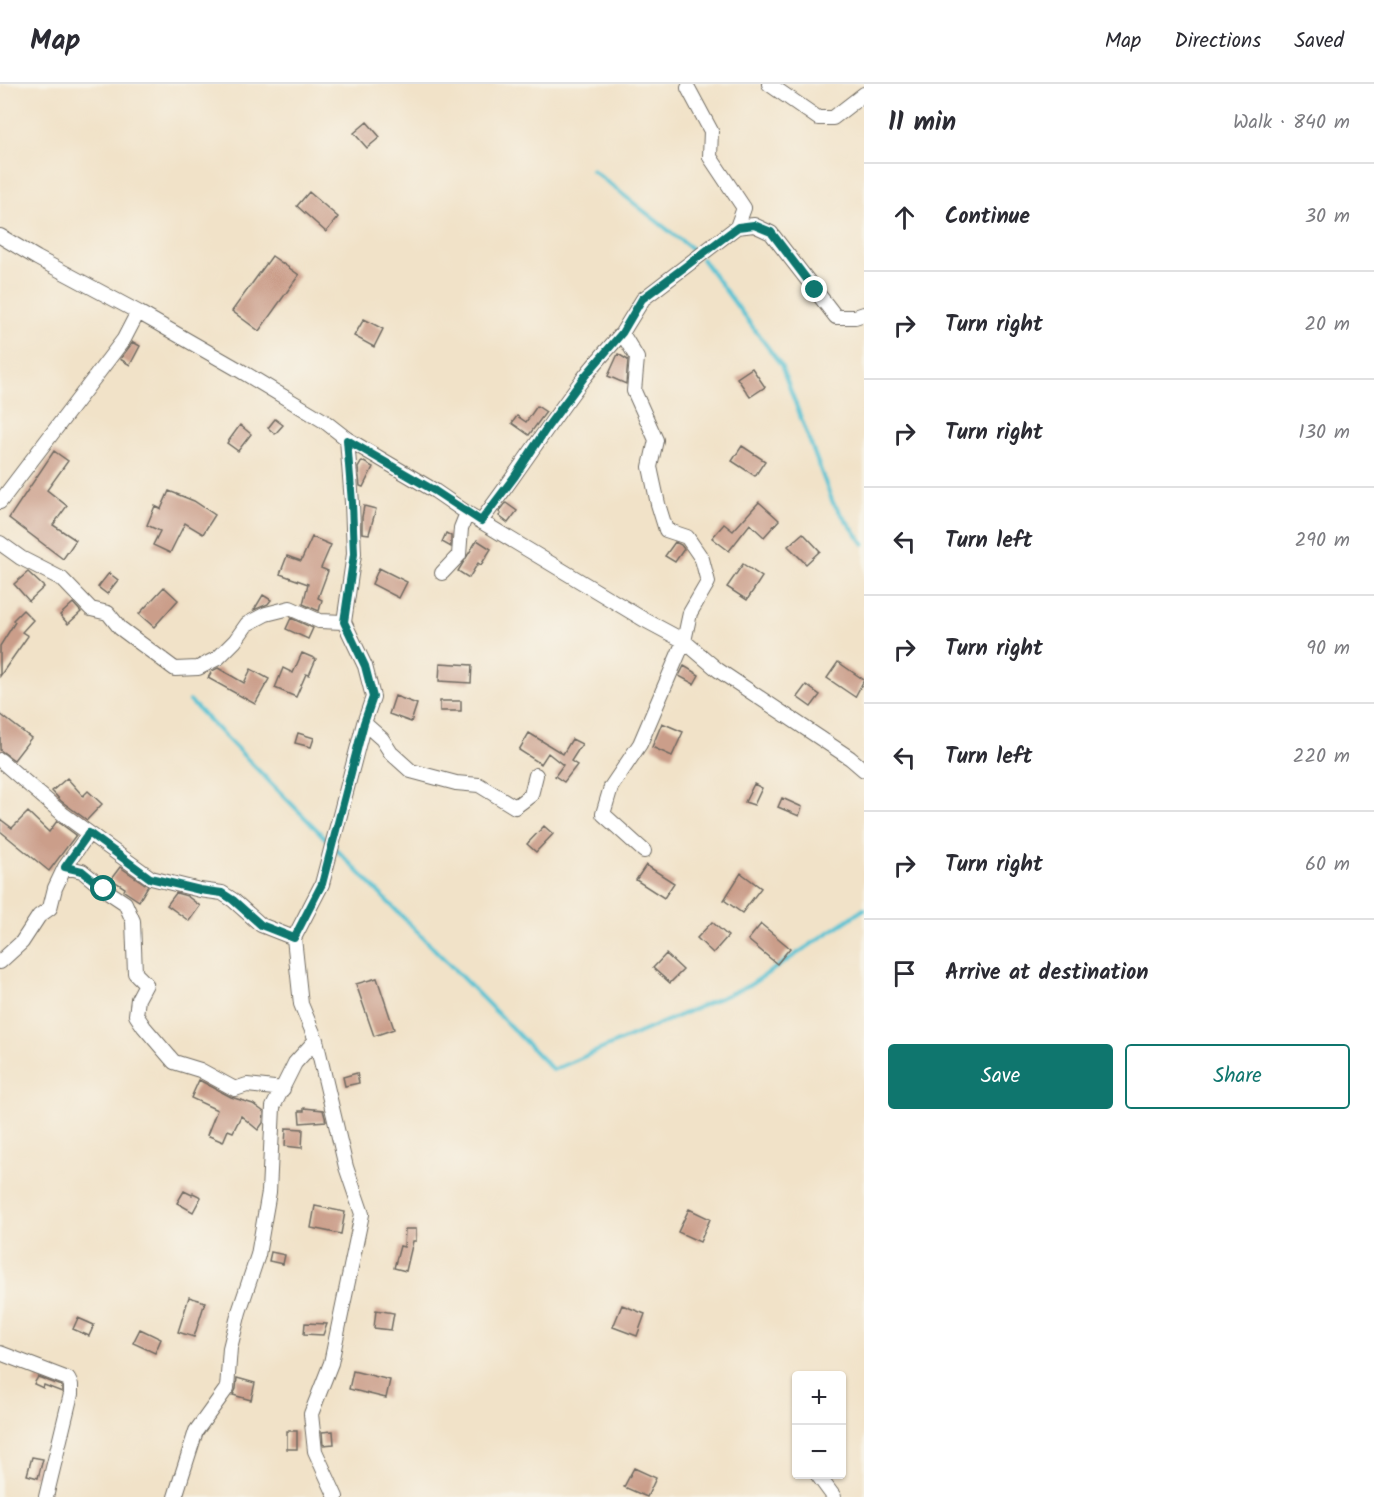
<!DOCTYPE html>
<html lang="en">
<head>
<meta charset="utf-8">
<style>
  :root { --surface:#fff; --page:#f7f7f7; --text:#2b2b33; --muted:#7c7c81; --line:#e1e1e2; --accent:#0f766e }
  body { margin:0; font-family:Kalam,sans-serif; background:var(--page); color:var(--text) }
  .controls { position:absolute; right:18px; bottom:18px; display:grid; overflow:hidden; border-radius:6px; box-shadow:0 2px 4px #0004 }
  .controls button { width:54px; height:54px; display:grid; place-items:center; padding:0; border:0; border-bottom:2px solid var(--line); background:var(--surface); color:var(--text); font:30px sans-serif }
  .stop { position:absolute; width:18px; height:18px; margin:-14px; border:4px solid #0f766e; border-radius:50%; background:#fff }
  .stop.end { background:#0f766e; border-color:#fff; box-shadow:0 2px 6px #0008 }
  .list { margin:0; padding:0; list-style:none }
  h2 { display:flex; justify-content:space-between; align-items:center; height:78px; margin:0; padding:0 24px; font-size:26px }
  h2 small { font-size:20px; font-weight:400; color:var(--muted) }
  .list li { display:grid; grid-template-columns:39px 1fr auto; gap:18px; align-items:center; box-sizing:border-box; height:108px; padding:0 24px; border-top:2px solid var(--line) }
  .list b { display:block; font-size:22px; white-space:nowrap }
  .list em { font-size:20px; font-style:normal; color:var(--muted) }
  .actions { display:flex; gap:12px; padding:18px 24px }
  .actions a { flex:1; padding:14px 0; border:2px solid var(--accent); border-radius:6px; text-align:center; font-size:21px; color:var(--accent) }
  .actions .main { background:var(--accent); color:#fff }
  .icon { flex:none; width:33px; height:33px; fill:none; stroke:currentColor; stroke-width:2; stroke-linecap:round; stroke-linejoin:round }
  .map { position:relative; flex:none; width:864px; height:1413px; overflow:hidden }
  header { display:flex; align-items:center; gap:36px; box-sizing:border-box; height:84px; padding:0 30px; background:var(--surface); border-bottom:2px solid var(--line) }
  header strong { font-size:28px }
  nav { display:flex; gap:33px; margin-inline-start:auto; font-size:21px }
  main { display:flex }
  aside { flex:1; background:var(--surface) }
  .map>svg:first-child { display:block }
  .lines { fill:none; stroke-linecap:round; stroke-linejoin:round }
  .stream { stroke:#58c2d3; stroke-width:4 }
  .building { fill:#cb9e8a }
  .street-casing { stroke:#706b62; stroke-width:16 }
  .street { stroke:#fff; stroke-width:14 }
  .route { stroke:#0f766e; stroke-width:8 }
</style>
</head>
<body>
<header>
<strong>Map</strong>
<nav><a>Map</a><a>Directions</a><a>Saved</a></nav>
</header>
<main>
<div class="map">
<svg width="864" height="1413" viewBox="0 0 864 1413">
  <rect width="100%" height="100%" fill="#f7f3e8"/>
  <filter id="ink" filterUnits="userSpaceOnUse"><feTurbulence type="fractalNoise" baseFrequency=".0167" numOctaves="2"/><feDisplacementMap in="SourceGraphic" scale="12" xChannelSelector="R" yChannelSelector="G"/><feConvolveMatrix kernelMatrix="1 2 1 2 8 2 1 2 1" color-interpolation-filters="sRGB"/></filter>
  <filter id="wash" filterUnits="userSpaceOnUse"><feTurbulence type="fractalNoise" baseFrequency=".008" numOctaves="4" result="noise"/><feDisplacementMap in="SourceGraphic" scale="24" xChannelSelector="R" yChannelSelector="G"/><feGaussianBlur stdDeviation="1.35" result="paint"/><feColorMatrix in="noise" values="0 0 0 0 0 0 0 0 0 0 0 0 0 0 0 0 0 1.4 0 .05"/><feComposite in="paint" operator="in"/></filter>
  <g filter="url(#wash)">
    <rect width="100%" height="100%" fill="#f1e2c8"/>
    <g class="lines">
      <path class="stream" d="M592 86 697 169
        M702 175 781 281 833 419 864 460
        M190 617 328 757
        M336 765 553 986 750 901 864 825"/>
    </g>
    <g id="blocks">
      <path class="building" d="M367 38 380 53 367 64 354 49Z
        M309 108 338 133 326 148 297 122Z
        M272 172 299 191 259 247 232 227Z
        M364 235 383 245 374 263 354 252Z
        M133 258 140 262 130 281 120 275Z
        M618 270 628 276 626 300 608 292Z
        M752 284 765 303 750 313 737 294Z
        M537 322 546 328 529 351 512 339 517 332 526 338Z
        M275 335 283 341 275 350 268 344Z
        M240 341 251 350 238 367 227 359Z
        M742 362 765 377 755 392 732 377Z
        M54 367 68 377 47 406 67 422 53 441 76 456 63 475 9 434Z
        M362 377 373 383 363 403 360 402 358 384Z
        M169 407 194 417 215 431 203 450 185 439 170 469 153 461 160 447 147 441 155 422 161 425Z
        M759 418 779 436 764 453 750 440 729 467 712 454 724 440 733 447Z
        M506 419 517 427 508 439 499 432 501 430 499 428Z
        M364 422 376 425 369 450 362 449V433Z
        M446 449 451 452V463L442 458Z
        M803 449 820 467 806 480 788 462Z
        M312 453 331 461 321 484 328 487 318 514 322 516 319 527 303 520 308 500 280 490 287 472 301 477Z
        M477 456 491 465 481 481 478 479 469 494 458 487Z
        M675 458 681 461 684 465 675 478 665 472Z
        M743 480 762 493 747 516 727 503Z
        M379 484 407 498 399 514 372 500Z
        M28 488 44 503 29 517 14 500Z
        M109 489 118 496 107 510 98 503Z
        M164 503 178 516 154 543 139 530Z
        M263 511 271 516 268 520 254 526Z
        M73 519 81 528 68 540 60 531Z
        M23 526 33 536 22 548 28 552 0 592V562L15 538 13 536Z
        M291 534 313 544 308 555 286 545Z
        M302 569 316 575 309 591 306 590 296 613 275 604 283 584 293 589Z
        M838 578 864 596 855 613 827 594Z
        M440 579 472 581 471 599 439 597Z
        M684 582 699 591 694 600 679 592Z
        M218 584 244 599 251 585 269 595 255 620 208 594 212 587Z
        M806 601 820 611 811 623 797 613Z
        M395 612 417 620 411 638 389 630Z
        M440 617H461V627H440Z
        M0 630 31 654 14 676 0 666Z
        M662 639 683 648 672 672 652 663Z
        M298 649 314 654 311 663 295 659Z
        M529 649 563 670 572 655 582 660 571 677 577 681 564 698 555 692 563 681 548 669 541 680 519 666Z
        M67 694 83 712 88 707 102 720 87 736 61 717 52 707Z
        M754 700 762 704 754 721 745 718Z
        M782 714 802 723 799 732 778 723Z
        M28 728 49 748 57 737 76 751 49 787 0 747V735L12 744Z
        M544 742 553 750 536 768 527 760Z
        M646 781 674 799 664 814 636 796Z
        M120 783 148 802 139 817 124 807 125 804 111 795Z
        M741 789 761 804 742 829 724 816Z
        M176 809 187 812 200 822 189 837 167 821Z
        M712 838 728 852 713 869 697 854Z
        M761 840 790 864 777 880 748 856Z
        M666 870 683 886 670 899 653 884Z
        M377 894 394 945 374 952 356 900Z
        M357 989 359 999 345 1002 343 993Z
        M199 996 231 1013 253 1020 264 1028 263 1039 258 1046 241 1032 233 1048 228 1046 223 1058 207 1051 217 1026 191 1014Z
        M304 1024 323 1026 326 1037 300 1039 299 1027H304Z
        M286 1044 303 1045 302 1064 285 1062Z
        M184 1107 192 1111 193 1109 201 1113 193 1128 177 1119Z
        M315 1122 345 1128 341 1150 311 1144Z
        M689 1125 710 1135 700 1158 678 1148Z
        M405 1145H416V1157H413L406 1187 394 1184 400 1162 404 1163Z
        M271 1168 285 1171 283 1180 269 1177Z
        M189 1213 205 1218 194 1253 178 1248Z
        M622 1221 645 1230 637 1252 613 1243Z
        M376 1226 394 1229 391 1246 374 1244Z
        M78 1234 94 1241 89 1252 73 1245Z
        M305 1239 327 1240 323 1251 304 1250Z
        M140 1245 161 1255 155 1269 133 1259Z
        M353 1287 390 1296 386 1314 349 1305Z
        M38 1293 62 1302V1308L44 1301 43 1304 34 1300Z
        M237 1294 255 1299 251 1316 233 1311 236 1305Z
        M287 1347H297V1365H287Z
        M333 1347 334 1360 323 1361 322 1348Z
        M32 1373 43 1375 38 1394 27 1391Z
        M634 1384 656 1394 647 1413 624 1403Z"/>
    </g>
  </g>
  <g filter="url(#ink)">
    <use href="#blocks" fill-opacity="0" stroke="#706b62" stroke-width="1.5"/>
    <g class="lines">
      <g class="street-casing">
        <path id="street" d="M769 0 818 34H833L864 10
          M737 143 754 141 771 149 836 233H855L864 230
          M0 152 37 174 138 228 241 287 324 337 347 355 435 407 467 429 643 535 684 557 718 586 850 674 864 686
          M0 418 124 255 138 228
          M481 437C516 391 548 341 583 295 595 279 609 264 622 249
          M0 459 21 474 62 495 91 525 108 529 120 544 175 585 198 584 218 574 235 557 247 540 266 530 290 524 319 537 344 538
          M442 489 459 471 461 444 467 429
          M364 639 382 655 391 669 411 687 456 699 479 701 515 723 531 711 536 691
          M0 676 64 731 151 794 200 806 222 809 233 816 261 841 294 854
          M644 767 603 730 611 703 640 660 684 557 690 529 708 498 702 475 687 453 666 446 658 420 650 383 656 356 634 307 637 274 622 249 643 215 737 143 744 124 710 73 711 47 688 4
          M65 783 82 787 104 805 125 819 133 837 135 889 146 900 138 915 136 931 144 943 174 978 200 986 235 1005 247 1001 283 1005
          M0 878 22 858 39 832 50 824 55 804 65 783 89 749
          M0 1269 68 1295 71 1301V1310L46 1413
          M817 1390 834 1413
          M175 1413 196 1347 227 1304 230 1264 239 1228 258 1171 269 1108 273 1023 295 979 316 956
          M336 1413 315 1367 311 1330 331 1279 362 1130 346 1083 316 956 301 920 294 854 322 800 364 639 373 613 365 582 344 538 354 470 352 419 347 355"/>
      </g>
      <use href="#street" class="street"/>
    </g>
  </g>
  <g class="lines" filter="url(#ink)">
    <path class="route" d="M104 805 82 787 65 783 89 749 150 794 200 806 222 809 233 816 261 841 294 854 322 800 364 639 373 613 365 582 344 538 354 470 352 419 347 356 435 407 481 437 515 392 548 342 585 292 622 249 642 215 738 143 754 141 771 148 815 206"/>
  </g>
</svg>
<div class="controls">
<button>+</button>
<button>−</button>
</div>
<div class="stop" style="left:104px;top:805px"></div>
<div class="stop end" style="left:815px;top:206px"></div>
</div>
<aside>
<h2>11 min<small>Walk · 840 m</small></h2>
<ul class="list">
<li><svg class="icon" aria-label="ahead" viewBox="0 0 24 24"><path d="M12 20V5M6 11l6-6 6 6"/></svg><div><b>Continue</b></div><em>30 m</em></li>
<li><svg class="icon" aria-label="right" viewBox="0 0 24 24"><path d="M7 20v-9h11M14 6l5 5-5 5"/></svg><div><b>Turn right</b></div><em>20 m</em></li>
<li><svg class="icon" aria-label="right" viewBox="0 0 24 24"><path d="M7 20v-9h11M14 6l5 5-5 5"/></svg><div><b>Turn right</b></div><em>130 m</em></li>
<li><svg class="icon" aria-label="left" viewBox="0 0 24 24"><path d="M17 20v-9H6M10 6l-5 5 5 5"/></svg><div><b>Turn left</b></div><em>290 m</em></li>
<li><svg class="icon" aria-label="right" viewBox="0 0 24 24"><path d="M7 20v-9h11M14 6l5 5-5 5"/></svg><div><b>Turn right</b></div><em>90 m</em></li>
<li><svg class="icon" aria-label="left" viewBox="0 0 24 24"><path d="M17 20v-9H6M10 6l-5 5 5 5"/></svg><div><b>Turn left</b></div><em>220 m</em></li>
<li><svg class="icon" aria-label="right" viewBox="0 0 24 24"><path d="M7 20v-9h11M14 6l5 5-5 5"/></svg><div><b>Turn right</b></div><em>60 m</em></li>
<li><svg class="icon" aria-label="arrive" viewBox="0 0 24 24"><path d="M6 21V4h12l-3 4 3 4H6"/></svg><div><b>Arrive at destination</b></div></li>
</ul>
<div class="actions"><a class="main">Save</a><a>Share</a></div>
</aside>
</main>
</body>
</html>
